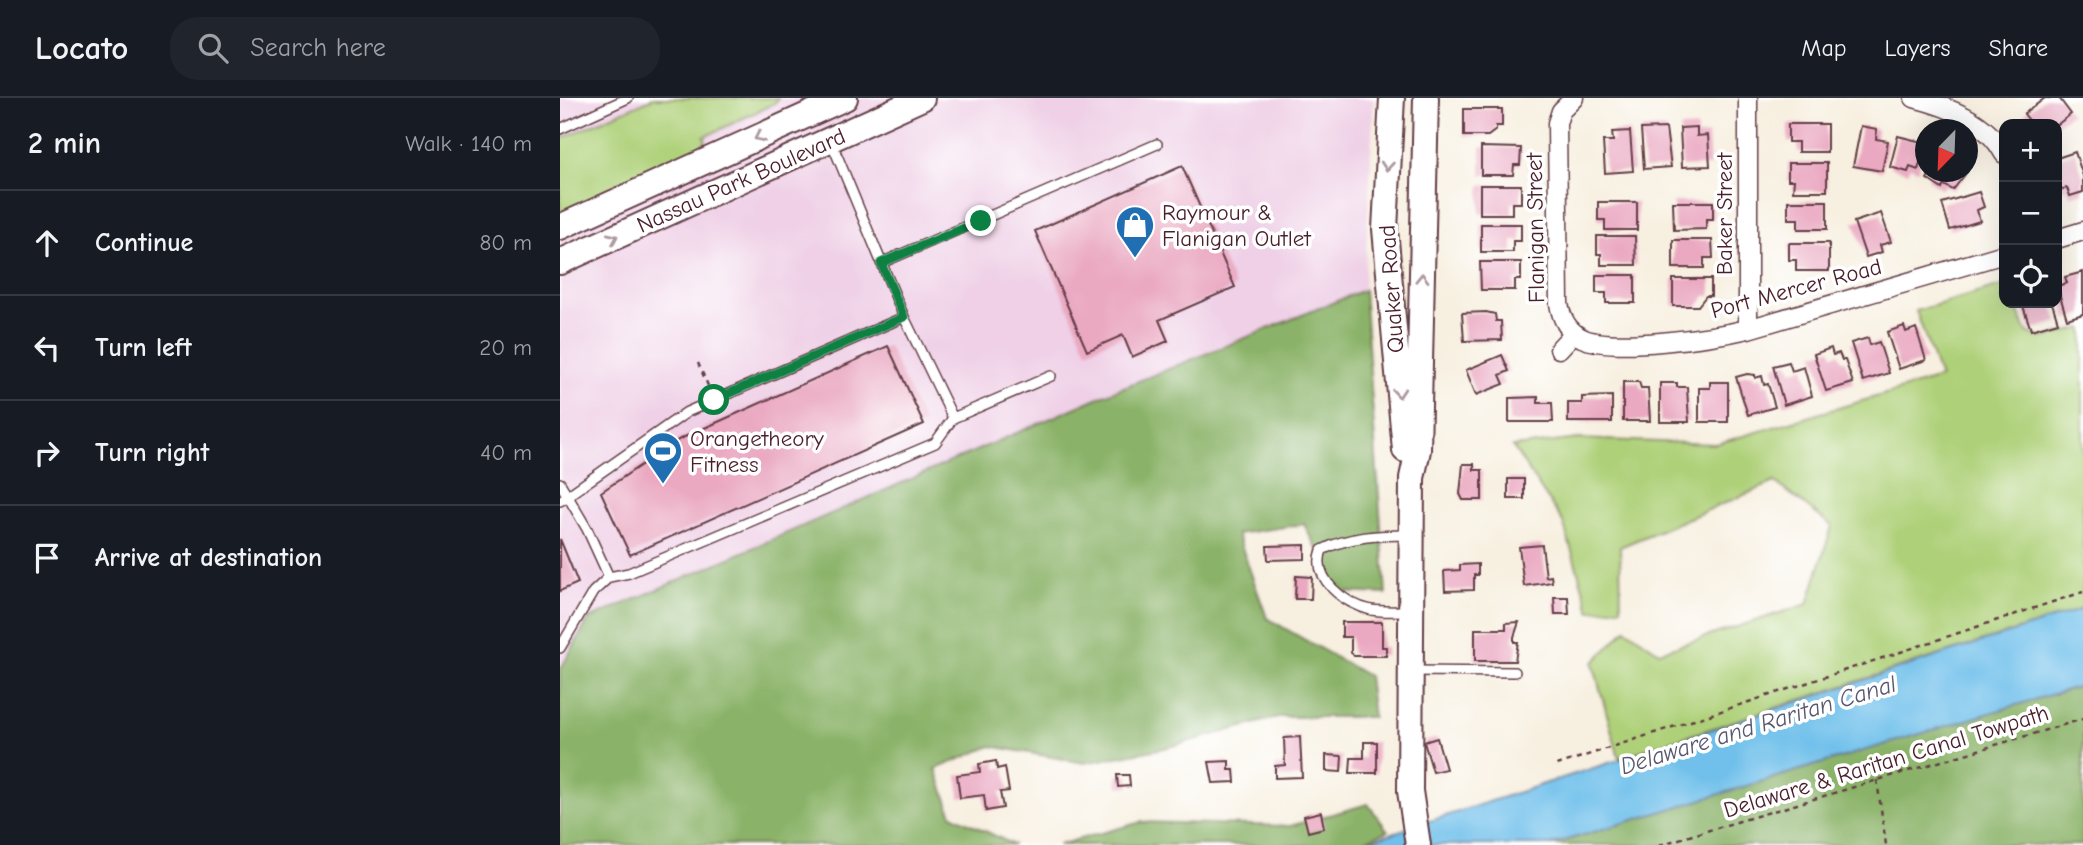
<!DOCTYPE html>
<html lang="en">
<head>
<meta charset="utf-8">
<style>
  :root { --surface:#171b24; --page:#20242c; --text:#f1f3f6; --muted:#9ea1a6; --line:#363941 }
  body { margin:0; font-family:"Comic Neue",sans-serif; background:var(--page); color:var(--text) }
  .controls { position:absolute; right:21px; top:21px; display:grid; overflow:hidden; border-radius:14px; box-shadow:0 7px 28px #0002 }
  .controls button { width:63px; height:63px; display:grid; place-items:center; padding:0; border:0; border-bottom:2px solid var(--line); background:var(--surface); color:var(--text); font:35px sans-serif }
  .compass { position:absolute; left:1355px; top:21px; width:63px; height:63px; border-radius:50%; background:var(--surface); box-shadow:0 7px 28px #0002; rotate:203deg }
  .stop { position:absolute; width:21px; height:21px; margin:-16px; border:5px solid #0b8043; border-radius:50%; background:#fff }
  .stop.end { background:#0b8043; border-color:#fff; box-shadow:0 2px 7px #0008 }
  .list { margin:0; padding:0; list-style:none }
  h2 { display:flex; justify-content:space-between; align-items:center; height:91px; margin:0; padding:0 28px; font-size:30px }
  h2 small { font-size:23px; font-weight:400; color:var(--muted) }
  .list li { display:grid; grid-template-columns:46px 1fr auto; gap:21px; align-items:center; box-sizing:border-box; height:105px; padding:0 28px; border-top:2px solid var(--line) }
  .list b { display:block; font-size:26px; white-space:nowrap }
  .list em { font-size:23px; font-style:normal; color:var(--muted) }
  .icon { flex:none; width:38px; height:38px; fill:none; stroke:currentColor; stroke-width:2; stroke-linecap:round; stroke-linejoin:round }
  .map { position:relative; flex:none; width:1523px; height:747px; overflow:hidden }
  header { display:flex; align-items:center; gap:42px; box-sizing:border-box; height:98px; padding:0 35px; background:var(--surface); border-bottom:2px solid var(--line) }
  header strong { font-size:33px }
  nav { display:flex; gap:38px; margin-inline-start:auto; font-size:24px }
  .search { width:490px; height:63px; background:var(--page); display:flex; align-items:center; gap:18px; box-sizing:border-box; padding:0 24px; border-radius:28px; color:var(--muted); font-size:26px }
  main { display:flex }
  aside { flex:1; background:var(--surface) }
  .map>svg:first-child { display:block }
  .built { fill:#efd0e6 }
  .green { fill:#aed078; stroke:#7c7852; stroke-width:2 }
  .forest { fill:#8ab268; stroke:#6a684a; stroke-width:2 }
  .water { fill:#70c0eb; stroke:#5d708b; stroke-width:2 }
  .building { fill:#eaa8c1 }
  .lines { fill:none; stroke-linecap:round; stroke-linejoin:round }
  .lane-casing { stroke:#643e46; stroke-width:12 }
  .street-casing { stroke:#643e46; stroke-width:21 }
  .secondary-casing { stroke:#643e46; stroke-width:28 }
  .path { stroke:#643e46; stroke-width:2.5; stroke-dasharray:5 5; stroke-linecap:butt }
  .lane { stroke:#fff; stroke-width:9 }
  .street { stroke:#fff; stroke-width:18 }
  .secondary { stroke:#fff; stroke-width:24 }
  .oneway { stroke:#ae9aa0 }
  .route { stroke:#0b8043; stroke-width:9 }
  .labels { text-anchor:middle; stroke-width:7; stroke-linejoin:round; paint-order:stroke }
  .street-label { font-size:23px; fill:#4a1f2b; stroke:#fff }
  .poi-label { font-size:23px; fill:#4a1f2b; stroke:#fff; text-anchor:start }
  .water-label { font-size:24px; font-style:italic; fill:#57576e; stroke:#fff }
</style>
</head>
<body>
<header>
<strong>Locato</strong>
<div class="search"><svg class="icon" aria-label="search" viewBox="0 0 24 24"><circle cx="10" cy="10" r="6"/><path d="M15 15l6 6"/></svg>Search here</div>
<nav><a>Map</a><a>Layers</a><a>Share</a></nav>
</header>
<main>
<aside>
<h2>2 min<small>Walk · 140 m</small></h2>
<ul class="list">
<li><svg class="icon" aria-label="ahead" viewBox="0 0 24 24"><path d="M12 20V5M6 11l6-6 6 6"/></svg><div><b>Continue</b></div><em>80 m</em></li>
<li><svg class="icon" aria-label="left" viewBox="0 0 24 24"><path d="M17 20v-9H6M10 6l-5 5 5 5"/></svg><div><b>Turn left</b></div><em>20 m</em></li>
<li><svg class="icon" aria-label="right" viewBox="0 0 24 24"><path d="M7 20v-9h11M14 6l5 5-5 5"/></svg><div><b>Turn right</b></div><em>40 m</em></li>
<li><svg class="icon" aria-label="arrive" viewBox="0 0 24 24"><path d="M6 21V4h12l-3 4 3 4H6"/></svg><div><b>Arrive at destination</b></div></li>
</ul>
</aside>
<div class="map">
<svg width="1523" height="747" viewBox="0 0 1523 747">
  <rect width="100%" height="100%" fill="#fff"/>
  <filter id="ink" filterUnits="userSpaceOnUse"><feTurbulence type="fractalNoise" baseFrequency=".0143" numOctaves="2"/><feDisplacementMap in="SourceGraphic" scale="14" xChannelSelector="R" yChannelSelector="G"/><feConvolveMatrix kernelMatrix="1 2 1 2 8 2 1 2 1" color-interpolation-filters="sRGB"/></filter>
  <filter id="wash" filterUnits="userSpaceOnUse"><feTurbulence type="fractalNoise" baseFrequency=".00686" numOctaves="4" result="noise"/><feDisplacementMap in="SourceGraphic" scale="28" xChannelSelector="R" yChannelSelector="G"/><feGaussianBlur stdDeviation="1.57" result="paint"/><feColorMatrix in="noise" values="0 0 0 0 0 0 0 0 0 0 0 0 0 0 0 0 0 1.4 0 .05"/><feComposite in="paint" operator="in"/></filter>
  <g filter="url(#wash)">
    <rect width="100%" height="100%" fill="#f7efdf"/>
    <path class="built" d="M0 0H814L804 192 544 297 29 521 0 572Z"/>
    <path class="green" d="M93 0H218L215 5 144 39 146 43 126 62 0 118V41Z
      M1444 187V205H1454L1467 234 1482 240 1523 230V511L1059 660 1033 565 1066 531 1099 554 1248 506 1272 428 1215 384 1060 449 1061 510 1030 513 1003 424 953 349 1018 341 1156 346 1380 280 1356 213Z"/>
    <path class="forest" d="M804 192 826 496 779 494 744 426 677 436 707 520 808 578 813 619H719L605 650 524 665 431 648 376 671 392 717 454 747H0V572L29 521 544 297Z
      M1523 587V747H990Z
      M808 706 828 733 794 747H498L581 724 730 728Z"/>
    <path class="water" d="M1523 511V587L990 747H796Z"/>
    <g id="blocks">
      <path class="building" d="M1485 0H1499L1511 16 1498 26H1472L1464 16Z
        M904 11H942V28H936V32L928 38H904Z
        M1228 26H1267V54H1238V44H1228Z
        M1301 28 1317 31 1316 41 1328 43 1322 73 1293 68Z
        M1137 29V38L1148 37 1150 68 1122 69 1120 30Z
        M1106 30 1111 69 1084 71 1081 31Z
        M1070 33 1073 73 1045 75 1043 43H1053L1052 34Z
        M1338 38 1366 45 1358 72 1350 69 1348 74 1330 69Z
        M921 49 961 50 960 67H954L953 77H921Z
        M1515 54 1523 78V94L1510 98 1507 90 1498 93 1497 60Z
        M1228 65H1267V93H1233L1234 82H1228Z
        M622 68 675 189 599 222 608 243 572 259 563 237 527 253 475 133Z
        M1371 74H1407L1393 92 1384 87 1382 91 1367 81Z
        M920 87H961V105H952V116H920Z
        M1419 94 1424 109 1417 112 1420 123 1390 132 1382 105Z
        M1228 103H1267V131H1238V121H1228Z
        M1038 104H1077V132H1045V122H1038Z
        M1113 104H1153V121H1146V131L1114 132Z
        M1321 115 1331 144 1320 147 1322 154 1306 159 1294 124Z
        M921 126H961V143H953V154H921Z
        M1037 138H1075L1076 167H1041V156H1037Z
        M1113 142H1152L1153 160H1144V170H1113Z
        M1229 145H1269V173H1236V162H1229Z
        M920 164H961V182H955V192H921Z
        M1523 174V216L1507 221 1497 188 1507 185 1505 179Z
        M1036 177H1075V205H1046V195H1036Z
        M1113 181H1151V198H1146L1138 208H1113Z
        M1462 205H1492L1498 224 1471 232Z
        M926 214 935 216 936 223H941L942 242 904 243 902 215Z
        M1344 228 1346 234 1356 230 1366 262 1339 271 1327 234Z
        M1308 240 1310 247 1319 244 1329 275 1303 283 1291 245Z
        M328 248 364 326 70 457 41 394 120 341Z
        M1271 250 1273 257 1279 255 1282 262H1285L1293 285 1266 293 1254 256Z
        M942 257 949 273 940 277 944 286 916 297 906 272Z
        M1229 264 1232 273 1244 269 1252 298 1224 307 1213 268Z
        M1187 276 1195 277V280L1202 278 1204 287 1208 286 1215 309 1188 317 1176 279Z
        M1063 284H1079L1081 290H1088L1090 323H1063Z
        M1150 284H1168V324H1139V290H1150Z
        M1100 285H1117V289H1127L1129 324H1100Z
        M1052 298V324H1008V305H1022V299Z
        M978 299V305H992L993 324H949V300Z
        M903 366H914V372H922V402H903L900 396Z
        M948 381H964V401H948Z
        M0 441 18 485 0 493Z
        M745 447V461L708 462 707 448Z
        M982 447 986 479 991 478 992 484 964 488 959 449Z
        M918 466V477H914V492L885 493 884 473 900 472V467Z
        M736 478 752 479 751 501H735Z
        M994 499H1008L1009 516H995Z
        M782 524H822V549H826V558H794L791 554V539H782Z
        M959 524 954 539V544H958L955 563H915V531H946V525Z
        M740 639 742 679 715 680V668L725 667 724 640Z
        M877 640 886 671 873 674 864 644Z
        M804 644H817V675H790L791 660H804Z
        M766 657 782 658 781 674 766 673Z
        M436 663 437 671 445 669 449 693 440 694 443 710 426 713 424 697 400 700 397 677 420 674 419 666Z
        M669 663V672H674L675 684 653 685 649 664Z
        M557 677H569L570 688 558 689Z
        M761 714 764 730 748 734 744 718Z"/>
    </g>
  </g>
  <g filter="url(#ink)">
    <use href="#blocks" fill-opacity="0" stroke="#643e46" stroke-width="2"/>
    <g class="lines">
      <g class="lane-casing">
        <path id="lane" d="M0 31 68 0
          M271 43 344 219 393 320
          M321 165 597 46
          M0 385 27 431 49 479 33 494 0 550
          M0 403 127 314 344 219
          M49 479 69 475 375 345 393 320 491 278
          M849 513C837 513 823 514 811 512 785 506 751 481 762 452 789 438 820 437 850 437
          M851 573 955 574"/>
      </g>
      <g class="street-casing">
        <path id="street" d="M1014 0 1001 13 997 25 999 205C1001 220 1008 233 1022 240 1052 254 1154 239 1188 231L1444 156
          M1188 0V231
          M1354 0C1389 9 1427 23 1444 56
          M1497 141 1523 133
          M999 251 1014 235"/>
      </g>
      <g class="secondary-casing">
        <path id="secondary" d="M832 0 825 131 845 352
          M0 129 285 0
          M0 164 362 0
          M858 747 850 693 852 380 858 352 866 0"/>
      </g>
      <path class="path" d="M138 265 149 290
        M997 667 1523 494
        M1317 682 1326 747
        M1099 747 1523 621"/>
      <use href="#lane" class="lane"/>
      <use href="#street" class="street"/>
      <use href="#secondary" class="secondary"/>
    </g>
    <defs><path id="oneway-chevron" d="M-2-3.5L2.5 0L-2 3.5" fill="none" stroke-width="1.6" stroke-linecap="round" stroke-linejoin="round" transform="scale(1.75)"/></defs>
    <g class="oneway">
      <use href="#oneway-chevron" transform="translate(199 39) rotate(155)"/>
      <use href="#oneway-chevron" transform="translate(827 68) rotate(95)"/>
      <use href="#oneway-chevron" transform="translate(53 140) rotate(-24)"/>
      <use href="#oneway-chevron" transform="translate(862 180) rotate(-89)"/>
      <use href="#oneway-chevron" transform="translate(839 295) rotate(85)"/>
    </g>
  </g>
  <g class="lines" filter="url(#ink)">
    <path class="route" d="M154 302 344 219 321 165 421 123"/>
  </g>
  <defs>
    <g id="shop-pin" transform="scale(2.0125)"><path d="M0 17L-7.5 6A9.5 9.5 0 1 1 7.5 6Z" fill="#1f6fb2" stroke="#fff"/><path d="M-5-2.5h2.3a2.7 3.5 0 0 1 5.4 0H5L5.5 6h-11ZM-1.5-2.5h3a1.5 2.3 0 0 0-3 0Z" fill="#fff"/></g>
    <g id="stadium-pin" transform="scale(2.0125)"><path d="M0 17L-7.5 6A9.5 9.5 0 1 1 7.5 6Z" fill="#1f6fb2" stroke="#fff"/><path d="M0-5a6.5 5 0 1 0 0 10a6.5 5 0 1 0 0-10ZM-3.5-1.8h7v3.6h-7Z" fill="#fff"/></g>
  </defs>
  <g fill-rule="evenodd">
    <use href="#shop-pin" x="575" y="127"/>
    <use href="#stadium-pin" x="103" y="353"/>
  </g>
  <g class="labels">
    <g class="street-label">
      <text transform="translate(181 82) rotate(-24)" y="8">Nassau Park Boulevard</text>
      <text transform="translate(1164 116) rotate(-90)" y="8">Baker Street</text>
      <text transform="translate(975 130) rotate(-91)" y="8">Flanigan Street</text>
      <text transform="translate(1236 190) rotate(-15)" y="8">Port Mercer Road</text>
      <text transform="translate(831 191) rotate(-94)" y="8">Quaker Road</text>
      <text transform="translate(1326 663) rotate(-17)" y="8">Delaware &amp; Raritan Canal Towpath</text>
    </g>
    <g class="poi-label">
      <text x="602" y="122">Raymour &amp;<tspan x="602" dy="26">Flanigan Outlet</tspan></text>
      <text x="130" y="348">Orangetheory<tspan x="130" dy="26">Fitness</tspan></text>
    </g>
    <g class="water-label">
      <text transform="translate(1198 627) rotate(-17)" y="8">Delaware and Raritan Canal</text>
    </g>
  </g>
</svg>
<div class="controls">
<button>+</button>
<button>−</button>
<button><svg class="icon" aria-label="locate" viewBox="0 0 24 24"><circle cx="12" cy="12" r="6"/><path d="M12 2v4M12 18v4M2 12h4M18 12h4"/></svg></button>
</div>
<svg class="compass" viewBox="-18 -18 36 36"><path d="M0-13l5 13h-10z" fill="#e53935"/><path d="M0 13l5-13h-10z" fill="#9ea1a6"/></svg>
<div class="stop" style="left:154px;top:302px"></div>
<div class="stop end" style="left:421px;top:123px"></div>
</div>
</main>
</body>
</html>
